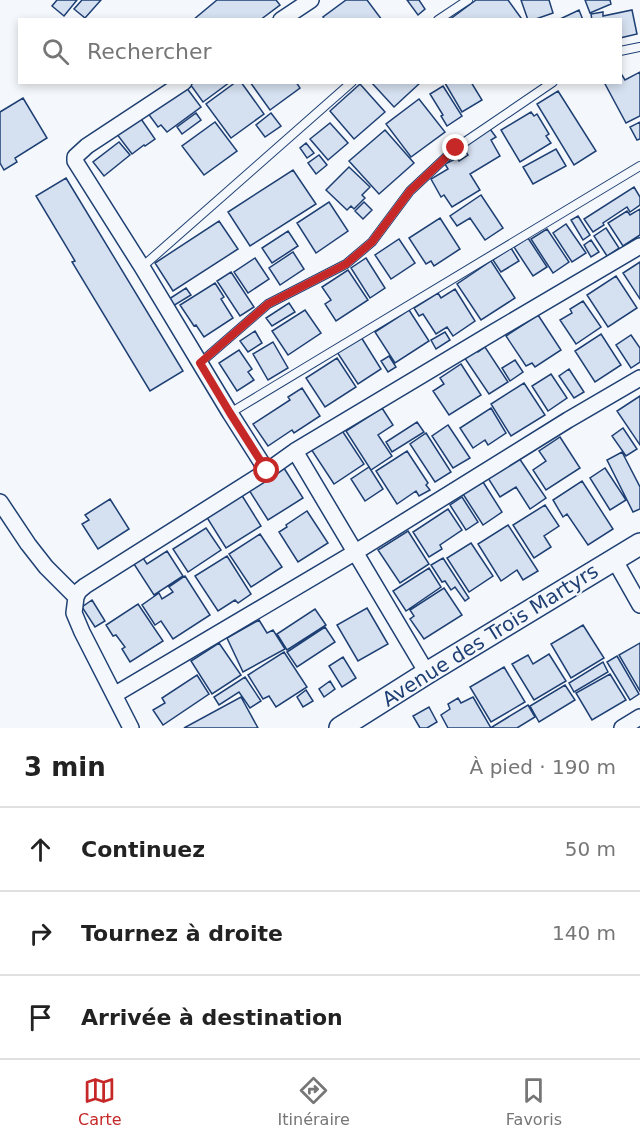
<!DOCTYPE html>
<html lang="fr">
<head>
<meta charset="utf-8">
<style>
  :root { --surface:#fff; --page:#f6f6f6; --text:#222; --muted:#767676; --line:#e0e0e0; --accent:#c62828 }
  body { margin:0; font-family:"DejaVu Sans",sans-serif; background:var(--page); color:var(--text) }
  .stop { position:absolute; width:18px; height:18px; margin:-14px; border:4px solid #c62828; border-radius:50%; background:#fff }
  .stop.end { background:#c62828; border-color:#fff; box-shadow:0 2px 6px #0008 }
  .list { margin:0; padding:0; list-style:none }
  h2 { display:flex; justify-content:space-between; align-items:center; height:78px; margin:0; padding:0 24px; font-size:26px }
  h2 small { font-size:20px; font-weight:400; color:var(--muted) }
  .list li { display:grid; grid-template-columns:39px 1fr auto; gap:18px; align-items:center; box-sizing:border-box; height:84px; padding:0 24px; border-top:2px solid var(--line) }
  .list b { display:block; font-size:22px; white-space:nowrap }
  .list em { font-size:20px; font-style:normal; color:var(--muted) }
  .icon { flex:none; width:33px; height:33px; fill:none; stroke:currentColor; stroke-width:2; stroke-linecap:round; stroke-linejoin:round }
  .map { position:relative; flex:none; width:640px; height:728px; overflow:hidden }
  .search { position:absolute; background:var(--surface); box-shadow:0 3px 9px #0003; left:18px; right:18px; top:18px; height:66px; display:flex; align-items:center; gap:15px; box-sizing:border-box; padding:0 21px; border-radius:0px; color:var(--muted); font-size:22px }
  .sheet { height:330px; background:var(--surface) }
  nav { display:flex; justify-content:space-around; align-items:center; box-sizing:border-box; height:84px; border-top:2px solid var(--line); background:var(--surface); font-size:16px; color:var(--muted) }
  nav a { display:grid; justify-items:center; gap:3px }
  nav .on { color:var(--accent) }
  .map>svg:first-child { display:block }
  .building { fill:#d5e0f0; stroke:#1d3f73; stroke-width:1.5 }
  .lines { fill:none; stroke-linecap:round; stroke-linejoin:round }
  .service-casing { stroke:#1d3f73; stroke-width:10 }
  .minor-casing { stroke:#1d3f73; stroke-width:18 }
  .secondary-casing { stroke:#1d3f73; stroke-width:24 }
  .service { stroke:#f4f7fb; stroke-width:8 }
  .minor { stroke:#f4f7fb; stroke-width:15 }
  .secondary { stroke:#f4f7fb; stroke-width:21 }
  .route { stroke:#c62828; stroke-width:8 }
  .labels { text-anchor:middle; stroke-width:4.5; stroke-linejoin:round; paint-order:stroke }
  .street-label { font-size:20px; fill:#1d3f73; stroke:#f4f7fb }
</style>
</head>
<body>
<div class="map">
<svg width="640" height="728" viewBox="0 0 640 728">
  <rect width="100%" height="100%" fill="#f4f7fb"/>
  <path class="building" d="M57 0H77L64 16 52 6Z
    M82 0H101L85 18 74 9Z
    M217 0H276L280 5 260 20H193Z
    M346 0H367L382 20H325L323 17Z
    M407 0H419L425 9 418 15Z
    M476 0H508L521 18 519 20H449Z
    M521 0H549L553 13 533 20H528Z
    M585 0H610L611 4 590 13Z
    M579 10 583 20H558Z
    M632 10 637 34 620 38V20H592L591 14 603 12V16Z
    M620 72 625 80 640 72V116L626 123 604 82H620Z
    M193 82H230L203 102 190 84Z
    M236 82H241L264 114 231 138 206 104Z
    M250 82H296L300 88 270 110Z
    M371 82H421L394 107Z
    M446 82H471L482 100 462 112 445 83Z
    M360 84 385 112 354 139 330 111Z
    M443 86 462 116 447 126 441 116 443 115 430 94Z
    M186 87 201 107 167 132 161 125 158 127 147 112Z
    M558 91 596 151 574 165 537 104Z
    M23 98 47 138 15 158 17 162 4 170 0 163V112Z
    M419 99 445 132 411 157 386 124Z
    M531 112 534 116 537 114 549 134 546 136 551 143 520 162 501 130Z
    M196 113 201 120 182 134 177 127Z
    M271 113 281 126 265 137 256 125Z
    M139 116 155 139 145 146 144 145 132 154 116 133Z
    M215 122 237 151 204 175 182 146Z
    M640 122V139L637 140 630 127Z
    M330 123 348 143 328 160 310 139Z
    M490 129 496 137 491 140 500 156 470 174 480 190 452 207 444 195 441 197 431 179 448 169 445 164 457 158 459 161 468 155 462 146Z
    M385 130 414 163 379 194 349 161Z
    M119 142 130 155 104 176 93 162Z
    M306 143 314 153 307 158 300 148Z
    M556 149 566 166 533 184 523 167Z
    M319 155 327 165 316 174 308 163Z
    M349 167 370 187 362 195 365 198 354 209 351 206 347 210 326 190Z
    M293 170 316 204 250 246 228 212Z
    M66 178 183 371 150 391 72 262 75 261 36 196Z
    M634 187 640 197V205L630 212 627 207 603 223 604 225 593 232 584 219Z
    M481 195 503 228 485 240 470 218 457 226 450 216Z
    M329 202 348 231 316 253 297 223Z
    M364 202 372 210 363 219 355 211Z
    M640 209V235L623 246 608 223 627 211 630 215Z
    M578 216 590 235 583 240 571 220Z
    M440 218 460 249 434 266 431 261 426 264 409 238Z
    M219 221 238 249 173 291 155 263Z
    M566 224 586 253 572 262 553 233Z
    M606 228 619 248 607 256 594 236Z
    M547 229 569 262 553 273 531 239Z
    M288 231 298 246 272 263 262 248Z
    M528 238 547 267 533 276 514 247Z
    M399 239 415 263 391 279 375 255Z
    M591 240 599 252 591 257 584 245Z
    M511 248 519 261 501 272 493 260Z
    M293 252 304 269 280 285 269 268Z
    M255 258 269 279 248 293 234 272Z
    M366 258 385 288 370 298 351 268Z
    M491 261 515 298 481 320 457 284Z
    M640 262V299L623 273Z
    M348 270 368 300 336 321 325 304 331 300 322 287Z
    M231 272 254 307 240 316 217 281Z
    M616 276 637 308 608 327 587 295Z
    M215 283 224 297 221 299 233 318 204 337 196 325 194 326 180 305Z
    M186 288 191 295 173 306 169 299Z
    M455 289 475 321 453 336 447 327 436 334 423 314 419 316 414 308 438 293 441 298Z
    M583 301 601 327 576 344 560 320 572 313 570 309Z
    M289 303 295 312 272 326 266 318Z
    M305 310 321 333 288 355 272 331Z
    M409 310 429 341 395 363 375 332Z
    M538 315 561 350 535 367 532 363 526 366 506 336Z
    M255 331 262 343 248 352 240 341Z
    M445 332 450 340 436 349 431 340Z
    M601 334 621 365 595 382 575 351Z
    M631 335 640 348V362L631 368 616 345Z
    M361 337 381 369 358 384 337 352Z
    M273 342 288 368 268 380 253 354Z
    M474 346 478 352 485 347 508 382 489 394 462 354Z
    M239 350 252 369 248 372 254 380 237 391 219 363Z
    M389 356 396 367 388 372 381 361Z
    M337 358 356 387 325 407 306 378Z
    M515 360 523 372 510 381 502 368Z
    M461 364 481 395 449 415 433 391 444 384 440 378Z
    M569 369 584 392 574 398 559 376Z
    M551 374 567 398 548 411 532 386Z
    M524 383 545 415 511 436 491 404Z
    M302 388 320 416 294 433 292 430 268 446 253 424 290 400 288 397Z
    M640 396V445L617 411Z
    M382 408 393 425 378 435 392 456 371 470 346 431Z
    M491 408 506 433 488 445 485 440 473 448 460 428Z
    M417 422 424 432 392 452 386 442Z
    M448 425 470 458 453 468 432 436Z
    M623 428 637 449 626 456 612 436Z
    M341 429 364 464 334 484 311 449Z
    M426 433 451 472 435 482 410 444Z
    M560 437 580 468 546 490 533 470 546 461 539 451Z
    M407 451 428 483 426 485 430 490 419 496 416 491 397 504 376 471Z
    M622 452 640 487V509L633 512 607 460Z
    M519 458 546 498 530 509 516 487 500 497 488 478Z
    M282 465 303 498 268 520 249 490Z
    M369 467 383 489 365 501 351 479Z
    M605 468 626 500 610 510 590 478Z
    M582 481 613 529 588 545 567 514 563 517 553 500Z
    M483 482 502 512 483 525 463 494Z
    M241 494 261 526 226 548 206 516Z
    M462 497 478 522 466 530 450 505Z
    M110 499 129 529 98 549 82 524 89 520 85 515Z
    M545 505 559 526 544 536 551 547 534 558 513 525Z
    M448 509 462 530 440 545 442 549 429 557 413 532Z
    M307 511 328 543 298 562 279 532 287 527 286 525Z
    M508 525 538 571 523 580 517 570 501 581 478 544Z
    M206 528 221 550 188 572 173 549Z
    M408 531 429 564 400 583 378 550Z
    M260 534 282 567 251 587 229 554Z
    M471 543 493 576 469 592 447 558Z
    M167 551 183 576 154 595 132 561 141 555 147 564Z
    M227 556 251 594 238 603 235 600 218 611 195 576Z
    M443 558 469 598 465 601 455 587 451 590 445 581 442 582 431 565Z
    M429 568 441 587 406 611 393 591Z
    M185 576 210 615 173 639 161 621 155 625 142 605 159 593 162 599 173 592 169 587Z
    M444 588 462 615 424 639 410 619 414 616 410 610Z
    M92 600 105 621 95 627 82 607Z
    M138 604 163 641 130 662 122 649 125 647 116 635 113 636 106 625Z
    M367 608 388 644 358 661 337 625Z
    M315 609 326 625 287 650 277 634Z
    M259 620 267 633 273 630 285 649 243 672 227 638Z
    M583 625 604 658 571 678 551 644Z
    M325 627 335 642 297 667 287 652Z
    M219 643 241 675 212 694 191 661Z
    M640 643V691L619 655Z
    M284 652 307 687 276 707 269 696 263 699 248 675Z
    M549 654 566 681 534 700 512 664 528 655 533 664Z
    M617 656 639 694 630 700 607 662Z
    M343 657 356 678 342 687 329 666Z
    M603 662 608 672 574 692 569 683Z
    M504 667 525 702 491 722 470 687Z
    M610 674 626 700 592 720 576 693Z
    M197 675 209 694 163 725 153 710 165 703 162 698Z
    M245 677 261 701 250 708 239 692 219 705 214 697Z
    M330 681 335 689 324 697 319 689Z
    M565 685 575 700 539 722 530 706Z
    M306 690 313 701 303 707 297 697Z
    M241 697 258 728H184Z
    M473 697 491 728H448L441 715 450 709 448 704 458 698 461 703Z
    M528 705 535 717 517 728H492V727Z
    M429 707 437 722 427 728H420L413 716Z"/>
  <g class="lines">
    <g class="service-casing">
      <path id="service" d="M438 20 468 0
        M620 51 640 47
        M142 267 352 82
        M200 363 268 304 346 264 372 242 410 191 456 148 553 82
        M230 413 640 166"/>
    </g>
    <g class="minor-casing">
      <path id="minor" d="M281 20 311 0
        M184 82 87 146 75 157V161L142 267 230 413 267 471
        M295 451 427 673
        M0 502 28 544 46 567 76 597
        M614 559 640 605
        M114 695 354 553 568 420 640 378
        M131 728 82 632 74 613 76 597 79 591 85 586 267 471 295 451 494 332 640 246
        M622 728 640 717"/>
    </g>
    <g class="secondary-casing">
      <path id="secondary" d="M340 728 427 673 640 544"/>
    </g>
    <use href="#service" class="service"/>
    <use href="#minor" class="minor"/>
    <use href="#secondary" class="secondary"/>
  </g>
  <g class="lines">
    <path class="route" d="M267 471 230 413 200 363 268 304 346 264 372 242 410 191 456 148"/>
  </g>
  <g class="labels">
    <g class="street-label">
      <text transform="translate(490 635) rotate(-32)" y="7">Avenue des Trois Martyrs</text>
    </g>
  </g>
</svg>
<div class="stop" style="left:267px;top:471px"></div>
<div class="stop end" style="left:456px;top:148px"></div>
<div class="search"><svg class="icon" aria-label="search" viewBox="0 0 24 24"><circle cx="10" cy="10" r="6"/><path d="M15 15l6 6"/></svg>Rechercher</div>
</div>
<section class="sheet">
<h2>3 min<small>À pied · 190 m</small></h2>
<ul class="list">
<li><svg class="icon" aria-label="ahead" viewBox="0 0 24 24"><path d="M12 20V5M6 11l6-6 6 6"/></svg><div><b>Continuez</b></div><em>50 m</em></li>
<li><svg class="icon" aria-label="right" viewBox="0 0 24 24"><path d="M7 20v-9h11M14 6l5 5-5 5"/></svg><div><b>Tournez à droite</b></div><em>140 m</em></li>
<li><svg class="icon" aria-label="arrive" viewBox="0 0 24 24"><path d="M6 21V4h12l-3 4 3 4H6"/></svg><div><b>Arrivée à destination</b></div></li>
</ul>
</section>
<nav>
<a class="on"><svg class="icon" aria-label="map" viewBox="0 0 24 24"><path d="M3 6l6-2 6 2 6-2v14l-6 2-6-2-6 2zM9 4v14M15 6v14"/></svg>Carte</a>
<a><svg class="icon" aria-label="directions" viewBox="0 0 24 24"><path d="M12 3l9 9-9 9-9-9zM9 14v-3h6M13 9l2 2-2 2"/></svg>Itinéraire</a>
<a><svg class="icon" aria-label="saved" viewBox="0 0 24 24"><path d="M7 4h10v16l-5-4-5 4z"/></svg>Favoris</a>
</nav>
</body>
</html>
